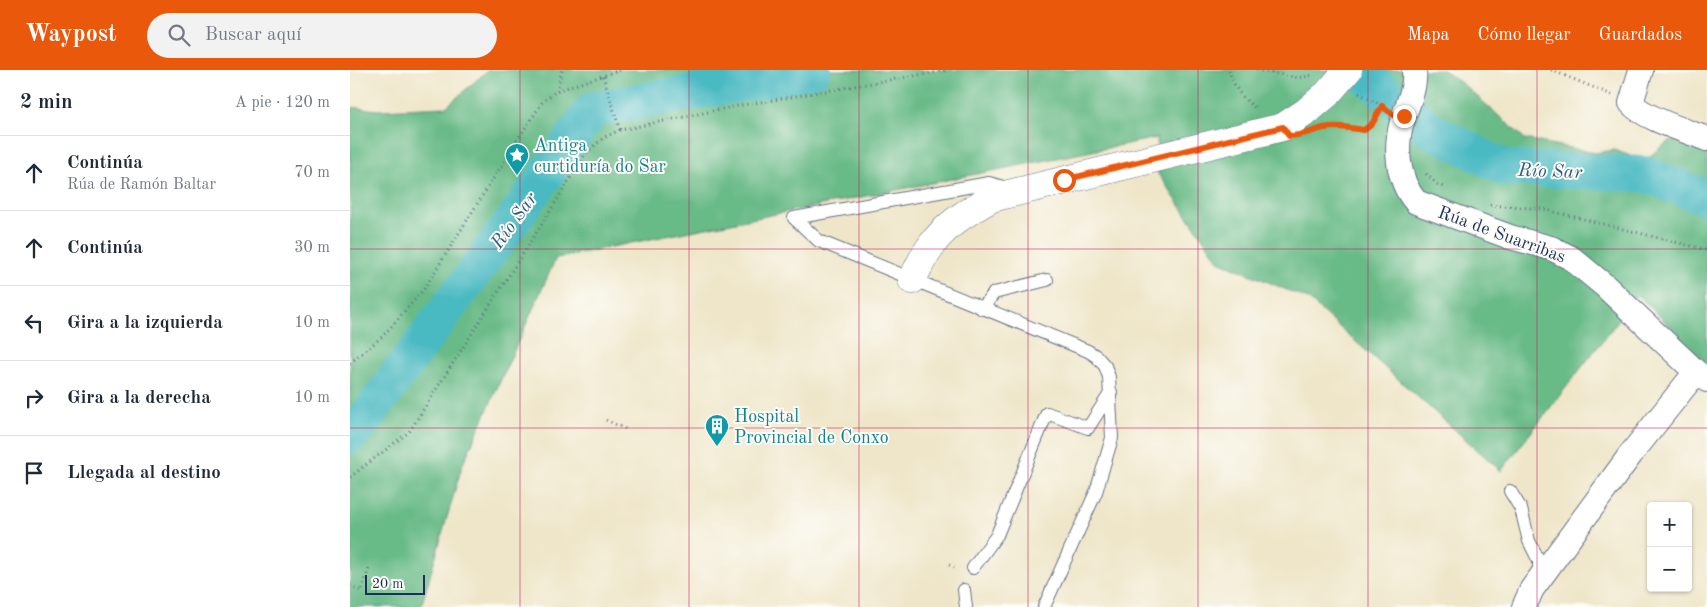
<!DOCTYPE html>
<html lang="es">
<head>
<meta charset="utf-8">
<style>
  :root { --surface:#fff; --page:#f2f2f3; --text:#1f2937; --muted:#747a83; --line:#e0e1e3; --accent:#ea580c }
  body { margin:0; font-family:"Old Standard TT",serif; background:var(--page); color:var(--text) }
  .controls { position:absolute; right:15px; bottom:15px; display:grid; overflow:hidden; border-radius:5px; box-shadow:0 1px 4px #0004 }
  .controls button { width:45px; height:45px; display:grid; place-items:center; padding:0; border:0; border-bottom:1px solid var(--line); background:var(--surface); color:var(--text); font:25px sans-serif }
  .scale { position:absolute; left:15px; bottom:12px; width:60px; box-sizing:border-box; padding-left:5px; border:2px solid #1b2f5e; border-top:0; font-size:14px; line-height:18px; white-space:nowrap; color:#1b2f5e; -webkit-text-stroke:4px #fdfcf7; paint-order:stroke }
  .stop { position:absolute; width:15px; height:15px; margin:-11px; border:4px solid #ea580c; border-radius:50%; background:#fff }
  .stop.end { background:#ea580c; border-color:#fff; box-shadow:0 1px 5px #0008 }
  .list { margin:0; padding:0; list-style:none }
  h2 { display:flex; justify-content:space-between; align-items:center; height:65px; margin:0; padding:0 20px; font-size:21px }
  h2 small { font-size:16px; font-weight:400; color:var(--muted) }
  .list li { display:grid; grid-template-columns:32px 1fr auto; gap:15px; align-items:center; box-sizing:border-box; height:75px; padding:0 20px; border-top:1px solid var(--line) }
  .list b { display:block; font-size:19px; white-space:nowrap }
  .list p { margin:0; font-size:16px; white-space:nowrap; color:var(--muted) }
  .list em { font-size:16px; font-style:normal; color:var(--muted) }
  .icon { flex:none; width:28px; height:28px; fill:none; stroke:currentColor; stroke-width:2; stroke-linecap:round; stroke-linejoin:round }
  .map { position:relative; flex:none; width:1357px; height:537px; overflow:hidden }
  header { display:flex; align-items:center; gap:30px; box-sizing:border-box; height:70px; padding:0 25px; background:var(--accent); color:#fff }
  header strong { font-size:24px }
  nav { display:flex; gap:28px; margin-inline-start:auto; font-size:18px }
  .search { width:350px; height:45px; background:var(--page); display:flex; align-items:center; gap:12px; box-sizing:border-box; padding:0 18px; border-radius:28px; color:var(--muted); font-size:19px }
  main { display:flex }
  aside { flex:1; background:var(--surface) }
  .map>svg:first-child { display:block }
  .forest { fill:#68ba86; stroke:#427472 }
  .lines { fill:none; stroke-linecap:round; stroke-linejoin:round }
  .river { stroke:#4ab9c2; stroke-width:36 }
  .service-casing { stroke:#656f83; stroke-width:14 }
  .minor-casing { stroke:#656f83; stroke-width:26 }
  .tertiary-casing { stroke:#656f83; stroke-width:29 }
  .path { stroke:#656f83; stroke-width:3; stroke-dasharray:1 4; stroke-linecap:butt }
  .service { stroke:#fff; stroke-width:12 }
  .minor { stroke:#fff; stroke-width:24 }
  .tertiary { stroke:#fff; stroke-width:28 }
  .tertiary-bridge-casing { stroke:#656f83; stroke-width:29; stroke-linecap:butt }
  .tertiary-bridge { stroke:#fff; stroke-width:28 }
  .route { stroke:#ea580c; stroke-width:6 }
  .grid { fill:none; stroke:#c2185b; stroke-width:1; stroke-opacity:0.55 }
  .labels { text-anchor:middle; stroke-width:4; stroke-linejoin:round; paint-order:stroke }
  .culture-label { font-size:18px; fill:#0d838f; stroke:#fdfcf7; text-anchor:start }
  .street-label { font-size:18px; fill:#1b2f5e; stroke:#fdfcf7 }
  .water-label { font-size:19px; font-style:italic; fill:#2b5f81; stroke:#fdfcf7 }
</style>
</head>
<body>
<header>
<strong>Waypost</strong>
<div class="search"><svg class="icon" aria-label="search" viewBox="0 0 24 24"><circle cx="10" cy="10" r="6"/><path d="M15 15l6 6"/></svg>Buscar aquí</div>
<nav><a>Mapa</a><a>Cómo llegar</a><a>Guardados</a></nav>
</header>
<main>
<aside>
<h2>2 min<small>A pie · 120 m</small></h2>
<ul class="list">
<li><svg class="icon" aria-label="ahead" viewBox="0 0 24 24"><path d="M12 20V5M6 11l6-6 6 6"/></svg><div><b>Continúa</b><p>Rúa de Ramón Baltar</p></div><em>70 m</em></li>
<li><svg class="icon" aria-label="ahead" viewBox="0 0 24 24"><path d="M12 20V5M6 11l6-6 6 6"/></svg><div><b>Continúa</b></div><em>30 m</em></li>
<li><svg class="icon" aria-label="left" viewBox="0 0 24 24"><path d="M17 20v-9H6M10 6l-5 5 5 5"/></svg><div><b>Gira a la izquierda</b></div><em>10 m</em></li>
<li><svg class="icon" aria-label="right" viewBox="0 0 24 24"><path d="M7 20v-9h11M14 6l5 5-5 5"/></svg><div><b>Gira a la derecha</b></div><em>10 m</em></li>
<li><svg class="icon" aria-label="arrive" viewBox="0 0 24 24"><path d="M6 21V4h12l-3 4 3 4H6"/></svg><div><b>Llegada al destino</b></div></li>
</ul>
</aside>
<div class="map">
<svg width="1357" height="537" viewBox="0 0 1357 537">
  <rect width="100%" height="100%" fill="#fdfcf7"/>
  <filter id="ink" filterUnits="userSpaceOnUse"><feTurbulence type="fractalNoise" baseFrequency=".02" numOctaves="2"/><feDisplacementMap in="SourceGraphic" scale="10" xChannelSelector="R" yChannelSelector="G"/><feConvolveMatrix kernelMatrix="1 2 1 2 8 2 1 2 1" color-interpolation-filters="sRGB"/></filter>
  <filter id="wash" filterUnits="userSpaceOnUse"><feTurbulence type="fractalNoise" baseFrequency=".0096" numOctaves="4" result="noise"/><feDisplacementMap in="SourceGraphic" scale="20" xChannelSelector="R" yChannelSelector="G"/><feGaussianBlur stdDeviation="1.12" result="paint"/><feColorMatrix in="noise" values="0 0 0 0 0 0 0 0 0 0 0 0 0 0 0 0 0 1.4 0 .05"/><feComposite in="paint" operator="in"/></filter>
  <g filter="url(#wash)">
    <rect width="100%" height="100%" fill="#efe6c9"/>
    <path class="forest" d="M138 0H1093L1114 15 1175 69 1245 83 1264 80 1295 91C1321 67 1324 65 1357 78V294L1288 225 1151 401 958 229 869 191 808 104 807 68 206 188 112 396 71 537H0V37L28 40 96 37Z"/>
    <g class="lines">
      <path class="river" d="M1008 0 1084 62 1155 98 1294 104 1357 128
        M0 366 15 349 161 153 243 39 415 10 463 0"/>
    </g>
  </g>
  <g filter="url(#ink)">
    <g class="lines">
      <g class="service-casing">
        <path id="service" d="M444 148 469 171 738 281 746 286 755 296 759 307 762 368 746 422 694 537
          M444 148 639 113 657 118
          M632 239 644 223 697 210
          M1160 421 1171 439 1179 471 1189 491V506
          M623 498 647 465 697 343 738 358 761 322
          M614 520 616 537"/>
      </g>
      <g class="minor-casing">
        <path id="minor" d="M1064 0C1066 18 1058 32 1053 49 1044 76 1047 110 1066 132L1160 167 1201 178 1221 188 1255 216 1346 302 1357 310
          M1291 0 1281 33C1293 48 1337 61 1357 69
          M1174 537 1182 519 1281 384 1346 302"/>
      </g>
      <g class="tertiary-casing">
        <path id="tertiary" d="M562 210C568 199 573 186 581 176 596 154 620 140 642 128L933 57 956 42 977 24"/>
      </g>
      <path class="path" d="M879 0C883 16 892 29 907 39
        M906 0 949 8 962 5
        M1201 0 1262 25
        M253 6 270 60
        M207 21 212 0
        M1009 23 1034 37
        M974 58 989 57 1014 60 1022 54 1032 36
        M1076 104 1087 114 1095 118
        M1140 135 1193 139 1357 180
        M0 293 33 266 74 219 173 61 192 33 206 21 270 0
        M256 350 278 360
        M0 407 59 362 202 138 236 83 253 68 270 60 382 37 598 0
        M599 495 608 499
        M0 516 12 521 19 498"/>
      <use href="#service" class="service"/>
      <use href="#minor" class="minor"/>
      <use href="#tertiary" class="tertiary"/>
      <g class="tertiary-bridge-casing">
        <path id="tertiary-bridge" d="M977 24 998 0"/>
      </g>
      <use href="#tertiary-bridge" class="tertiary-bridge"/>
    </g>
  </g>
  <g class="lines" filter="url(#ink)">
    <path class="route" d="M714 110 933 57 939 66C952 66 961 61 974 58 987 55 1001 58 1014 60L1022 54 1032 36 1052 51 1054 46"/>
  </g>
  <path class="grid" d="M170 0V537M339 0V537M509 0V537M678 0V537M848 0V537M1018 0V537M1187 0V537M0 179H1357M0 358H1357"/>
  <defs>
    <g id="sight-pin" transform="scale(1.25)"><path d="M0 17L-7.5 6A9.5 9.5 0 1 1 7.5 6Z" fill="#0f9aa8" stroke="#fdfcf7"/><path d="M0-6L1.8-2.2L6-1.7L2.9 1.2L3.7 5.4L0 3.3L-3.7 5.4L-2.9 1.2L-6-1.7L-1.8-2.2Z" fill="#fff"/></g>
    <g id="building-pin" transform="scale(1.25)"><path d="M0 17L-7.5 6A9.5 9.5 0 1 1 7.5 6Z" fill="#0f9aa8" stroke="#fdfcf7"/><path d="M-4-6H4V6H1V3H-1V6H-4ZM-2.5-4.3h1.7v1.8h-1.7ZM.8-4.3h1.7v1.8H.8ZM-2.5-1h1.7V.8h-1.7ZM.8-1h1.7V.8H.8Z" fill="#fff"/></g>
  </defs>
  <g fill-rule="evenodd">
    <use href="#sight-pin" x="167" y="85"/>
    <use href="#building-pin" x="367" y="356"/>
  </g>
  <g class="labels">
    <g class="culture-label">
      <text x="184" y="81">Antiga<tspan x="184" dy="21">curtiduría do Sar</tspan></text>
      <text x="384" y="352">Hospital<tspan x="384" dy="21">Provincial de Conxo</tspan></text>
    </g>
    <g class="street-label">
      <text transform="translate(1152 164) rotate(20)" y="6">Rúa de Suarribas</text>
    </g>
    <g class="water-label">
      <text transform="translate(1200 100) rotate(2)" y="7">Río Sar</text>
      <text transform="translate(163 150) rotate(-54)" y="7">Río Sar</text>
    </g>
  </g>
</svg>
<div class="controls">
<button>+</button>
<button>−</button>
</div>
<div class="scale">20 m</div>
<div class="stop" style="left:714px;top:110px"></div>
<div class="stop end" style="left:1054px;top:46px"></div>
</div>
</main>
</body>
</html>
